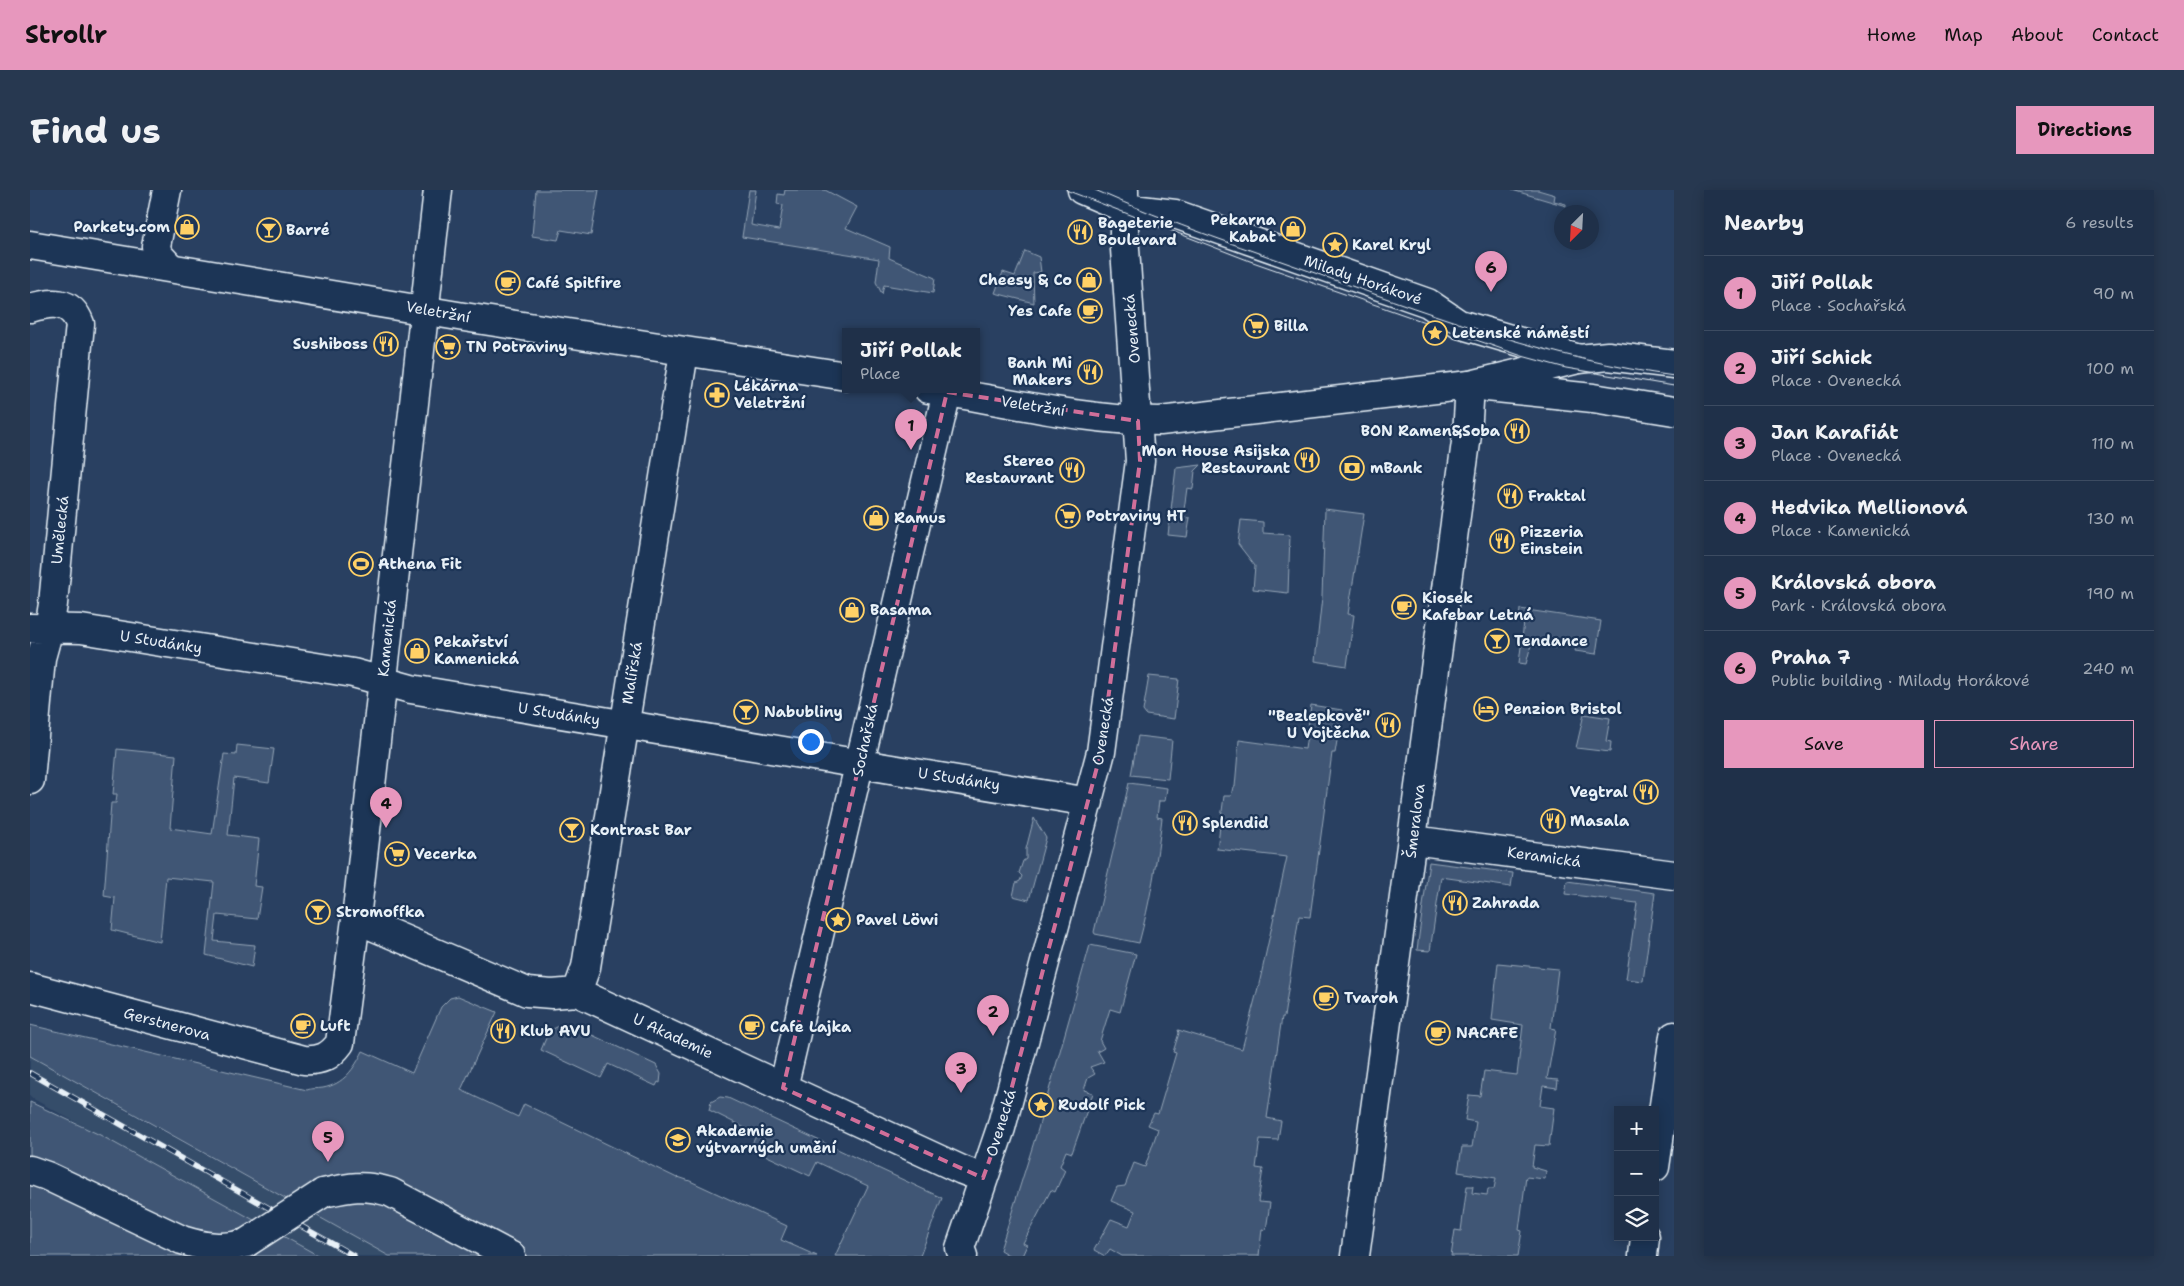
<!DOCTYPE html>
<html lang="en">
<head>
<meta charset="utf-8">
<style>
  :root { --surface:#1f3049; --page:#273850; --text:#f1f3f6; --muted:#a1a9b4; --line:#3c4b61; --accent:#e797bd }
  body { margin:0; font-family:"Shantell Sans",sans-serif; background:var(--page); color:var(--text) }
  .controls { position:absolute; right:15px; bottom:15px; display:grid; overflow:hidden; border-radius:0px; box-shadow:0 2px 12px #0003 }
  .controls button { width:45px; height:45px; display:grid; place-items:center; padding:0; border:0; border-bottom:1px solid var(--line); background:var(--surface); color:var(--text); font:25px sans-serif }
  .compass { position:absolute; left:1524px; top:15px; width:45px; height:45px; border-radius:50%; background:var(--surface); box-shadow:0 2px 12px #0003; rotate:204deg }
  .you { position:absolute; left:780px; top:551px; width:18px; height:18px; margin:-12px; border:4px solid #fff; border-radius:50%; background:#1a73e8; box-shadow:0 0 0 8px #1a73e833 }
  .badge { display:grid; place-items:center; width:32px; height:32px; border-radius:50%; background:var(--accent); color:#111; font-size:16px; font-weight:700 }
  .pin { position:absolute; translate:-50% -41px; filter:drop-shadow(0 1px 2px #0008) }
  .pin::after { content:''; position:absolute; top:26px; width:18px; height:15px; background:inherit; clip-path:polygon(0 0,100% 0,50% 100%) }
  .popup { position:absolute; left:812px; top:138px; width:138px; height:65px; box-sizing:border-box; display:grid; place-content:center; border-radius:0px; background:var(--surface); filter:drop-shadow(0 1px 4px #0005); font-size:16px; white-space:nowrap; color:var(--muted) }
  .popup b { font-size:19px; color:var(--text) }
  .popup::after { content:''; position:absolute; left:50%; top:100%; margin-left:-10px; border:10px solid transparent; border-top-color:var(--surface) }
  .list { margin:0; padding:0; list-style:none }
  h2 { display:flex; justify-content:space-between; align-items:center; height:65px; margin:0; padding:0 20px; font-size:21px }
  h2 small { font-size:16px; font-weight:400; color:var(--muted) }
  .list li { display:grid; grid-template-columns:32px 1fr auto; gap:15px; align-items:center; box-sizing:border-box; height:75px; padding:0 20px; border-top:1px solid var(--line) }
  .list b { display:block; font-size:19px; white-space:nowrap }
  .list p { margin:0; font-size:16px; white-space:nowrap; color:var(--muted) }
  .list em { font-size:16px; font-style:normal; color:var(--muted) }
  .actions { display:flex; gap:10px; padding:15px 20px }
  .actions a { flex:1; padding:11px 0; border:1px solid var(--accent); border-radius:0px; text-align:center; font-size:18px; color:var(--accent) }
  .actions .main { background:var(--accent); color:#111 }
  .icon { flex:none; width:28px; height:28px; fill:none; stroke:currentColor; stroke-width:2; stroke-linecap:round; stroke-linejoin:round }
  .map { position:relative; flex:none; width:1644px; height:1066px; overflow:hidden; border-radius:0px }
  header { display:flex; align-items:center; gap:30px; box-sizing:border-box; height:70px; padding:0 25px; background:var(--accent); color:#111 }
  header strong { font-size:24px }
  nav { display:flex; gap:28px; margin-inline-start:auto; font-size:18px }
  .intro { display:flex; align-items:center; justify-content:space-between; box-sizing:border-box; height:120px; padding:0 30px }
  h1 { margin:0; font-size:35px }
  .button { padding:12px 22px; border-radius:0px; background:var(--accent); color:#111; font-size:18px; font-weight:700 }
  main { display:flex; gap:30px; padding:0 30px }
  aside { flex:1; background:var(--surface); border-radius:0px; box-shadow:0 2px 12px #0003 }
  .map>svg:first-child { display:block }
  .built { fill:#364d6b }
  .green { fill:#415774; stroke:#94a4b6 }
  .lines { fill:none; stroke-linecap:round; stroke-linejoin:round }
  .minor-casing { stroke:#e8f1f8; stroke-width:31 }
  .major-casing { stroke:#e8f1f8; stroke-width:31 }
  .minor { stroke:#1d3557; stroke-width:28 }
  .major { stroke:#1d3557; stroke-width:28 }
  .tram { stroke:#e8f1f8; stroke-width:1 }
  .rail-casing { stroke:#e8f1f8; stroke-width:5.5 }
  .rail { stroke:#1d3557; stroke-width:4; stroke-dasharray:11; stroke-linecap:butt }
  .minor-bridge-casing { stroke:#e8f1f8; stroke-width:31; stroke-linecap:butt }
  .minor-bridge { stroke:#1d3557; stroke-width:28 }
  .marked { fill:none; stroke:#d16f9a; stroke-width:4; stroke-dasharray:10 6; stroke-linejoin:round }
  .labels { text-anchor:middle; stroke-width:4.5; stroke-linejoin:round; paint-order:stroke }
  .poi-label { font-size:15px; font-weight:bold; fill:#e8f1f8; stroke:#1d3557; text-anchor:start }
  .street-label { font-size:15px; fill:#e8f1f8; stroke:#1d3557 }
</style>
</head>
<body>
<header>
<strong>Strollr</strong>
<nav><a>Home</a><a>Map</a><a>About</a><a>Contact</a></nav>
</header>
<div class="intro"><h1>Find us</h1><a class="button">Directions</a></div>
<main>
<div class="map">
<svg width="1644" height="1066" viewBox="0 0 1644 1066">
  <rect width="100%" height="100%" fill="#294061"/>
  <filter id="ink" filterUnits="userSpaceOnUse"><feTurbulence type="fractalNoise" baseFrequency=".02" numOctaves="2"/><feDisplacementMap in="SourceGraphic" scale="10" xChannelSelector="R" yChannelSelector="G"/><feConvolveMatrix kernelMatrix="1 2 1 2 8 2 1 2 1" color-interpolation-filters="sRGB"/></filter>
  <g filter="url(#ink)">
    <path class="built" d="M0 866 87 916 359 1066H289L0 907Z"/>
    <path class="green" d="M506 0H569L561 45 531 40 528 50 502 46Z
      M719 0H726L721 35 749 40 753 15 747 14 748 4 754 5 755 0H795L827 17 816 38 860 57 859 68 905 88 903 103 854 95 852 104 846 92 849 69 712 47Z
      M1482 0H1508L1525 5 1524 11 1536 14V16Z
      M995 61 1009 67 1011 82 1003 83 1004 113 965 103 973 82 985 86Z
      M1171 275 1165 281 1163 299 1157 298 1153 327 1160 328 1157 347 1138 345 1146 278Z
      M1295 319 1334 324 1318 424 1324 425 1317 476 1285 471 1292 407Z
      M1211 330 1233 332V343L1260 345 1258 403 1223 399 1225 376 1208 354Z
      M1490 419 1571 431 1566 464 1545 461 1546 457 1541 450 1533 449 1525 454V458L1501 455 1496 474 1489 473 1494 432 1489 431Z
      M1119 486 1149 489 1144 529 1116 525 1113 521Z
      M1281 515 1312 520 1305 563H1302L1280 727 1269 726 1254 827H1252L1237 928 1251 931 1248 950 1230 949 1226 978 1233 979 1228 1012 1240 1013 1236 1040 1232 1039 1229 1066H1092L1080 1059 1075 1066 1064 1060 1081 1029 1099 1036 1105 1021 1081 1011 1087 997 1095 996 1104 973 1115 977 1128 939 1118 935 1124 923 1128 924 1146 863 1143 862 1149 843 1148 840 1212 859 1230 790 1257 667 1187 659 1194 606H1201L1203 597H1205L1209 550 1275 559Z
      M1554 524 1580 528 1576 551 1581 552 1580 562 1546 558Z
      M1108 546 1142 550 1138 589 1101 585Z
      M207 555 244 559 239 593 204 588 198 645 229 649 224 696 232 697 227 729 187 725 184 751 225 755 222 777 176 765 184 692 136 687 130 752 82 740 85 708 74 706 81 613H86L87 604H83L87 559 146 565 140 638 182 644 194 564 206 565Z
      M1099 593 1137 598 1135 611H1129L1127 627 1132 628C1127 671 1120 712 1109 753L1065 744 1064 742Z
      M1004 628 1016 648 999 710 983 706 986 693 990 691 992 686 989 683 993 671 996 669V659Z
      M1399 672 1483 683 1481 697 1411 687 1400 761 1387 760Z
      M1537 691 1625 703 1613 791 1596 789 1607 713 1535 704Z
      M1060 755 1106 764 1090 822 1080 819 1070 851 1074 858 1069 861 1067 860 1074 872 1060 877 1065 884 1058 888 1054 900 1063 903 1042 963 1036 961 1030 976 1035 980 1025 1002 1021 1000 993 1053 997 1055 992 1066H980L970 1060 1008 939Z
      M1468 773 1528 779 1521 838 1526 839 1517 889 1528 890 1527 898 1513 896 1510 916 1524 918 1519 956 1505 955 1502 977 1516 981 1515 989 1496 987 1489 1040 1492 1041 1488 1066H1421L1425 1040 1431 1041 1437 996H1443L1442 1003 1457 1005 1458 999H1464L1466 988 1428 982 1432 957H1442L1446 932 1435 930 1439 905 1450 906 1454 881 1487 885 1493 835 1462 830Z
      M428 806 467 822 431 900 488 927 494 914 647 988 648 987 660 991 757 1036 751 1050 787 1066H359L0 866V835L277 900C281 898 287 899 293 898 314 894 324 879 333 861L382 883 411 817 420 808Z
      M533 834 543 836 626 875 631 884 630 893 628 892 626 896 578 874 571 888 511 860 519 841Z
      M690 907 698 908 912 1008 890 1066H805L838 996 787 972 780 986 720 958 727 944 679 920 681 912Z
      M0 912 70 945 289 1066H0Z"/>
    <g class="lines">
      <g class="minor-casing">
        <path id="minor" d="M137 0 126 56 128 64 140 77
          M1052 0 1094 18 1145 24 1398 113 1429 134 1549 169
          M0 118C21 112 41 109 50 134L23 414 19 439 11 468 0 590
          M0 438 51 439 323 483 381 499 1059 612
          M1383 650 1644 685
          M326 729 497 802 522 804 547 802 932 980 953 988
          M0 797 274 870C290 871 300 867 310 853L326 729 408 0
          M547 802 556 777 654 162
          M753 898 917 202
          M1625 977 1644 846
          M0 980 17 986 152 1050C174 1057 194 1060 216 1053
          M293 1003C320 997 333 994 360 1002L481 1066
          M933 1066 930 1058 971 938 1071 562 1110 271 1094 45V0
          M1325 1066 1437 245 1440 195
          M1613 1066 1615 1047"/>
      </g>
      <g class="major-casing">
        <path id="major" d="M0 55 434 127 816 186
          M1457 197 1563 208 1644 221
          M898 199C972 210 1054 231 1130 231L1440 195 1549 169 1578 166 1644 174"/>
      </g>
      <use href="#minor" class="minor"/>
      <use href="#major" class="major"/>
      <path class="tram" d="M1036 0 1220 71 1492 166 1536 178 1644 196
        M1065 0C1141 34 1221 60 1299 88 1412 128 1525 170 1644 186"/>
      <g class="rail-casing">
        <path id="rail" d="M0 883 324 1066"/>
      </g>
      <use href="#rail" class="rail"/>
      <g class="minor-bridge-casing">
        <path id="minor-bridge" d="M216 1053 293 1003"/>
      </g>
      <use href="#minor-bridge" class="minor-bridge"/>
    </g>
  </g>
  <path class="marked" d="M917 202 1108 231 1110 271 1071 562 971 938 953 988 753 898Z"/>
  <defs>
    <g id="shop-ring" transform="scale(1.25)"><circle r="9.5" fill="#1d3557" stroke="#ffd166" stroke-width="1.5"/><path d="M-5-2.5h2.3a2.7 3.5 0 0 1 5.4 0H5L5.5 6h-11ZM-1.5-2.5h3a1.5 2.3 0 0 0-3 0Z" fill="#ffd166"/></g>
    <g id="bar-ring" transform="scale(1.25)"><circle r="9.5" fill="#1d3557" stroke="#ffd166" stroke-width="1.5"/><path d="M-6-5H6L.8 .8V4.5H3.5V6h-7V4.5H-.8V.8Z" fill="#ffd166"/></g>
    <g id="restaurant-ring" transform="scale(1.25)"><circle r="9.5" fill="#1d3557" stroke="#ffd166" stroke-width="1.5"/><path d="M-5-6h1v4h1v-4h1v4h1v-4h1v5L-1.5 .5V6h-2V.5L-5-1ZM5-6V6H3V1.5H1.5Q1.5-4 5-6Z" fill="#ffd166"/></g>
    <g id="sight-ring" transform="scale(1.25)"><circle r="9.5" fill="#1d3557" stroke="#ffd166" stroke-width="1.5"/><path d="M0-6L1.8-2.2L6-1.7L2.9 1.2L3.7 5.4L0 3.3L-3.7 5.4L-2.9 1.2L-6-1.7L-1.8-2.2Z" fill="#ffd166"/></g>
    <g id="cafe-ring" transform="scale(1.25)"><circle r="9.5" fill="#1d3557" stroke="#ffd166" stroke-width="1.5"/><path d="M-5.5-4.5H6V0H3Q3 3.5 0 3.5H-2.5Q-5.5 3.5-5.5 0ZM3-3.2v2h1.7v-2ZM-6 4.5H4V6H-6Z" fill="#ffd166"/></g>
    <g id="supermarket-ring" transform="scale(1.25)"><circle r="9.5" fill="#1d3557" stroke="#ffd166" stroke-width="1.5"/><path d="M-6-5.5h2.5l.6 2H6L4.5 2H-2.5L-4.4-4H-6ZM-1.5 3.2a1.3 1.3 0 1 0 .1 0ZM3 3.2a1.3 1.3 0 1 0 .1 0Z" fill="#ffd166"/></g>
    <g id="pharmacy-ring" transform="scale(1.25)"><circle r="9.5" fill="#1d3557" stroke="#ffd166" stroke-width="1.5"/><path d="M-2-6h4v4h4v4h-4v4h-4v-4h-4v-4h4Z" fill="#ffd166"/></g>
    <g id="bank-ring" transform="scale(1.25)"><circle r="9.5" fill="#1d3557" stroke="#ffd166" stroke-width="1.5"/><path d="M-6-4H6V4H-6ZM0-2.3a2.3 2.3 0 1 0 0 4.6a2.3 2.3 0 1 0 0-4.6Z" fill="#ffd166"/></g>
    <g id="stadium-ring" transform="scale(1.25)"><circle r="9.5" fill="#1d3557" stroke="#ffd166" stroke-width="1.5"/><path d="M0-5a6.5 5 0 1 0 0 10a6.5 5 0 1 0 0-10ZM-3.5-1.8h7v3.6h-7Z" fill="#ffd166"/></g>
    <g id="hotel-ring" transform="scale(1.25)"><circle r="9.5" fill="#1d3557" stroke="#ffd166" stroke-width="1.5"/><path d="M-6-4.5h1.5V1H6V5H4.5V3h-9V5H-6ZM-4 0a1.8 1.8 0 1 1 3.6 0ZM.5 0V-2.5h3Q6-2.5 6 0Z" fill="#ffd166"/></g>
    <g id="university-ring" transform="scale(1.25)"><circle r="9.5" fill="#1d3557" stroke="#ffd166" stroke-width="1.5"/><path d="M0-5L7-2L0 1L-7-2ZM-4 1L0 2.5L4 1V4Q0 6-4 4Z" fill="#ffd166"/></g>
  </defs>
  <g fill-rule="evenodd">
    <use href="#shop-ring" x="157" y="37"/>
    <use href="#shop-ring" x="1263" y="39"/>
    <use href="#bar-ring" x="239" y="40"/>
    <use href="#restaurant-ring" x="1050" y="42"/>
    <use href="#sight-ring" x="1305" y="55"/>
    <use href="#shop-ring" x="1059" y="90"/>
    <use href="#cafe-ring" x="478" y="93"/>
    <use href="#cafe-ring" x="1060" y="121"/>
    <use href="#supermarket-ring" x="1226" y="136"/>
    <use href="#sight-ring" x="1405" y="143"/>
    <use href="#restaurant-ring" x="356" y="154"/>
    <use href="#supermarket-ring" x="418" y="157"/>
    <use href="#restaurant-ring" x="1060" y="182"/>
    <use href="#pharmacy-ring" x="687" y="205"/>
    <use href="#restaurant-ring" x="1487" y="241"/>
    <use href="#restaurant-ring" x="1277" y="270"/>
    <use href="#bank-ring" x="1322" y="278"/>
    <use href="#restaurant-ring" x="1042" y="280"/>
    <use href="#restaurant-ring" x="1480" y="306"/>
    <use href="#supermarket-ring" x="1038" y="326"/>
    <use href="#shop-ring" x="846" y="328"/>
    <use href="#restaurant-ring" x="1472" y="351"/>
    <use href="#stadium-ring" x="331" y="374"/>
    <use href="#cafe-ring" x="1374" y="417"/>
    <use href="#shop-ring" x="822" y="420"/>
    <use href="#bar-ring" x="1467" y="451"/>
    <use href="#shop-ring" x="387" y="461"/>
    <use href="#hotel-ring" x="1456" y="519"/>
    <use href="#bar-ring" x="716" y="522"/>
    <use href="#restaurant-ring" x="1358" y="535"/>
    <use href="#restaurant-ring" x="1616" y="602"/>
    <use href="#restaurant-ring" x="1523" y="631"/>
    <use href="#restaurant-ring" x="1155" y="633"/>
    <use href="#bar-ring" x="542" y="640"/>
    <use href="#supermarket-ring" x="367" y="664"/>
    <use href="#restaurant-ring" x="1425" y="713"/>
    <use href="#bar-ring" x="288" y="722"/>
    <use href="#sight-ring" x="808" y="730"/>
    <use href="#cafe-ring" x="1296" y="808"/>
    <use href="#cafe-ring" x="273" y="836"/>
    <use href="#cafe-ring" x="722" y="837"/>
    <use href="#restaurant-ring" x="473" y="841"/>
    <use href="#cafe-ring" x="1408" y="843"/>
    <use href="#sight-ring" x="1011" y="915"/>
    <use href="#university-ring" x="648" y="950"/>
  </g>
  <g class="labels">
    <g class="poi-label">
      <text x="1246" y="35" text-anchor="end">Pekarna<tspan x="1246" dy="17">Kabat</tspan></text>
      <text x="1068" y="38">Bageterie<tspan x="1068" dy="17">Boulevard</tspan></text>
      <text x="140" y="42" text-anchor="end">Parkety.com</text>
      <text x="256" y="45">Barré</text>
      <text x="1322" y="60">Karel Kryl</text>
      <text x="1042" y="95" text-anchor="end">Cheesy &amp; Co</text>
      <text x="496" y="98">Café Spitfire</text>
      <text x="1042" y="126" text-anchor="end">Yes Cafe</text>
      <text x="1244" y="141">Billa</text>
      <text x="1422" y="148">Letenské náměstí</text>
      <text x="338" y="159" text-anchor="end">Sushiboss</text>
      <text x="436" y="162">TN Potraviny</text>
      <text x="1042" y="178" text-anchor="end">Banh Mi<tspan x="1042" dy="17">Makers</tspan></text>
      <text x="704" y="201">Lékárna<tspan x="704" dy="17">Veletržní</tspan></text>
      <text x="1470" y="246" text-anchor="end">BON Ramen&amp;Soba</text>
      <text x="1260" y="266" text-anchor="end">Mon House Asijska<tspan x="1260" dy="17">Restaurant</tspan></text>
      <text x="1024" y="276" text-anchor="end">Stereo<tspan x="1024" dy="17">Restaurant</tspan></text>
      <text x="1340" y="283">mBank</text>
      <text x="1498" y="311">Fraktal</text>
      <text x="1056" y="331">Potraviny HT</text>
      <text x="864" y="333">Ramus</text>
      <text x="1490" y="347">Pizzeria<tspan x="1490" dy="17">Einstein</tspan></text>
      <text x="348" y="379">Athena Fit</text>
      <text x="1392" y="413">Kiosek<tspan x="1392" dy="17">Kafebar Letná</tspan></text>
      <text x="840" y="425">Basama</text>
      <text x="1484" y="456">Tendance</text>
      <text x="404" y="457">Pekařství<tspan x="404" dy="17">Kamenická</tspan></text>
      <text x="1474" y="524">Penzion Bristol</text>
      <text x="734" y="527">Nabubliny</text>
      <text x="1340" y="531" text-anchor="end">"Bezlepkově"<tspan x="1340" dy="17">U Vojtěcha</tspan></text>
      <text x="1598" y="607" text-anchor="end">Vegtral</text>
      <text x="1540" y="636">Masala</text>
      <text x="1172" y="638">Splendid</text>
      <text x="560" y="645">Kontrast Bar</text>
      <text x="384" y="669">Vecerka</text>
      <text x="1442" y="718">Zahrada</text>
      <text x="306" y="727">Stromoffka</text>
      <text x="826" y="735">Pavel Löwi</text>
      <text x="1314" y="813">Tvaroh</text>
      <text x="290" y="841">Luft</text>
      <text x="740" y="842">Cafe Lajka</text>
      <text x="490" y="846">Klub AVU</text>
      <text x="1426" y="848">NACAFE</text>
      <text x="1028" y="920">Rudolf Pick</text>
      <text x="666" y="946">Akademie<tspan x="666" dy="17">výtvarných umění</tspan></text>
    </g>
    <g class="street-label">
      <text transform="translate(1333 90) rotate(19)" y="5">Milady Horákové</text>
      <text transform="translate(408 122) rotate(10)" y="5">Veletržní</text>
      <text transform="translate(1102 139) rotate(-95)" y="5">Ovenecká</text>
      <text transform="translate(1003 216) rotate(9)" y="5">Veletržní</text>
      <text transform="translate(30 340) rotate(-84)" y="5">Umělecká</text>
      <text transform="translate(357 448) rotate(-84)" y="5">Kamenická</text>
      <text transform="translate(131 452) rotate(9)" y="5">U Studánky</text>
      <text transform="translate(602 483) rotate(-81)" y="5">Malířská</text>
      <text transform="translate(529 524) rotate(9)" y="5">U Studánky</text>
      <text transform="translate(1073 541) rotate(-81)" y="5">Ovenecká</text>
      <text transform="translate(835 550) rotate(-78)" y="5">Sochařská</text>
      <text transform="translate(929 589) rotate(9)" y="5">U Studánky</text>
      <text transform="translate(1385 631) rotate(-83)" y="5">Šmeralova</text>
      <text transform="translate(1514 667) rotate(8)" y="5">Keramická</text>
      <text transform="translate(137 834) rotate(15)" y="5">Gerstnerova</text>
      <text transform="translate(643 846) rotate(25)" y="5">U Akademie</text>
      <text transform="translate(971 933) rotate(-73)" y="5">Ovenecká</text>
    </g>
  </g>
</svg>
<div class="controls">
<button>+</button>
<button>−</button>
<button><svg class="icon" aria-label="layers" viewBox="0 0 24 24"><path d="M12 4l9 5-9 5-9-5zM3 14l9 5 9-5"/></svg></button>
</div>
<svg class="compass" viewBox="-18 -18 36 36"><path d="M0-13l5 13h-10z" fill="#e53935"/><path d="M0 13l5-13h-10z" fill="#a1a9b4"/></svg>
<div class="you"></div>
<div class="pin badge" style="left:881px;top:260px">1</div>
<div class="popup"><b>Jiří Pollak</b>Place</div>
<div class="pin badge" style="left:963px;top:846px">2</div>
<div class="pin badge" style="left:931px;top:903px">3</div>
<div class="pin badge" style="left:356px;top:638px">4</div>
<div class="pin badge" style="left:298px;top:972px">5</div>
<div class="pin badge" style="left:1461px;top:102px">6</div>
</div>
<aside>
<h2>Nearby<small>6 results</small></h2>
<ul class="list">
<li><span class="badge">1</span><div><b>Jiří Pollak</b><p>Place · Sochařská</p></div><em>90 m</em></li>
<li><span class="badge">2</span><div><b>Jiří Schick</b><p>Place · Ovenecká</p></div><em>100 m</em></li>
<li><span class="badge">3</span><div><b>Jan Karafiát</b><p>Place · Ovenecká</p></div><em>110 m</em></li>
<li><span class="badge">4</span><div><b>Hedvika Mellionová</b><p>Place · Kamenická</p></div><em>130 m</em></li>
<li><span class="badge">5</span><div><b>Královská obora</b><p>Park · Královská obora</p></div><em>190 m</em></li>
<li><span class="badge">6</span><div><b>Praha 7</b><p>Public building · Milady Horákové</p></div><em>240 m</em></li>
</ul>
<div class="actions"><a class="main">Save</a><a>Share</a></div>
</aside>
</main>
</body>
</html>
